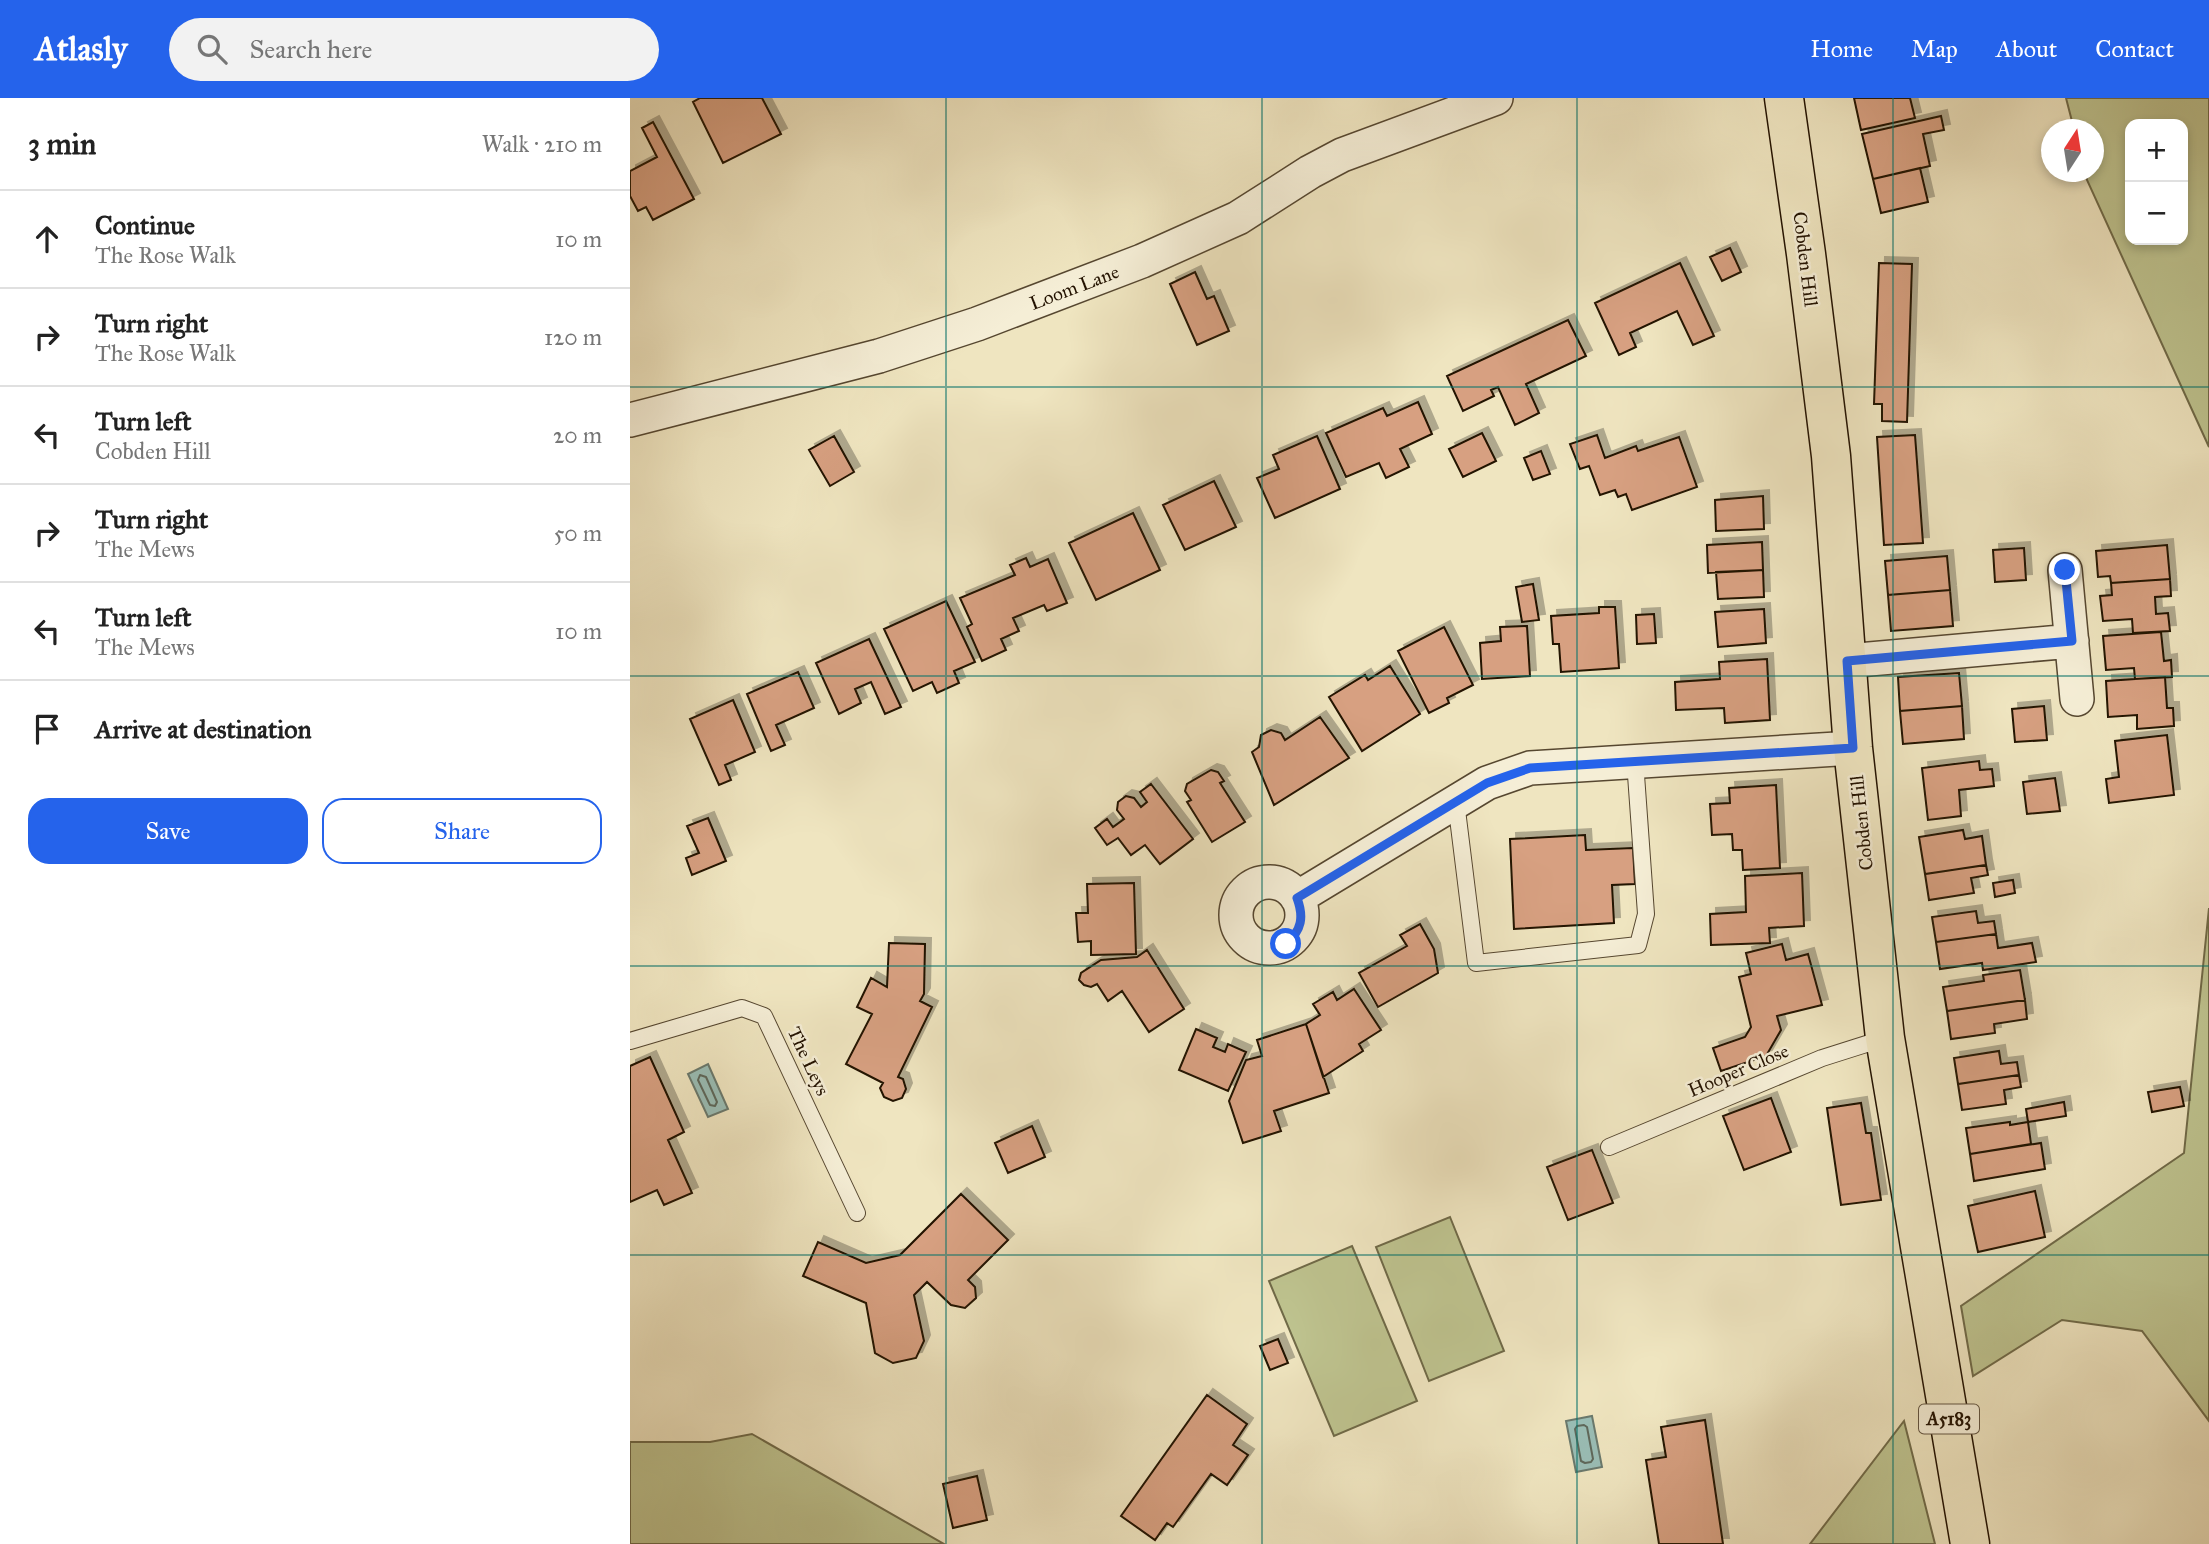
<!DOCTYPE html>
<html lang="en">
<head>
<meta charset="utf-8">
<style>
  :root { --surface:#fff; --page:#f2f2f2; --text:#222; --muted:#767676; --line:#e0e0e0; --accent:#2563eb }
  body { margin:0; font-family:"IM FELL Great Primer",serif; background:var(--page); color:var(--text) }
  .controls { position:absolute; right:21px; top:21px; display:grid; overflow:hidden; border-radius:14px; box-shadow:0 4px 10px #0003 }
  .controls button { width:63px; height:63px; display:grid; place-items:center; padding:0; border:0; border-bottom:2px solid var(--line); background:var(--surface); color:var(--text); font:35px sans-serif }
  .compass { position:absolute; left:1411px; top:21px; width:63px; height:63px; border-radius:50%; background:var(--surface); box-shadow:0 4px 10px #0003; rotate:12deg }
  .stop { position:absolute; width:21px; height:21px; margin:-16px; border:5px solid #2563eb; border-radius:50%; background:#fff }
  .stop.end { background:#2563eb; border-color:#fff; box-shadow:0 2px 7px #0008 }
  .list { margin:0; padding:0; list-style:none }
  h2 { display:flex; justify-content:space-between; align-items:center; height:91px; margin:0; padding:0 28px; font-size:30px }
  h2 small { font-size:23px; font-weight:400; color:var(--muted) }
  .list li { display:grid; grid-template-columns:46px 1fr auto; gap:21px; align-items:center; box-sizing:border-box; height:98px; padding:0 28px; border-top:2px solid var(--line) }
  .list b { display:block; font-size:26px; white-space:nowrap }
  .list p { margin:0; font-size:23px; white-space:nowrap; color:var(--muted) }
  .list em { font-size:23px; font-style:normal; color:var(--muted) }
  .actions { display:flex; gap:14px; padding:21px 28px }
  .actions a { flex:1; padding:16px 0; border:2px solid var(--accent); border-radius:21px; text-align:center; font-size:24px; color:var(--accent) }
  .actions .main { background:var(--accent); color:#fff }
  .icon { flex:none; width:38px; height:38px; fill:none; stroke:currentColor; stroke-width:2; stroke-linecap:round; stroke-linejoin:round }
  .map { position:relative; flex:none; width:1579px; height:1446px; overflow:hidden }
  header { display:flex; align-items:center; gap:42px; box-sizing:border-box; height:98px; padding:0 35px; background:var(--accent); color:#fff }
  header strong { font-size:33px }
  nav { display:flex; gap:38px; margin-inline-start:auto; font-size:24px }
  .search { width:490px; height:63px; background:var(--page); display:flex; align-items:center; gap:18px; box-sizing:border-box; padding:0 24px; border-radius:38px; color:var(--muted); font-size:26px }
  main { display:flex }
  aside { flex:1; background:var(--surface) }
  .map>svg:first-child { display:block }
  .green { fill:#bec38f; stroke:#706a48; stroke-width:2; fill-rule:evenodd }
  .water { fill:#9abeb6; stroke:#6a796d; stroke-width:2 }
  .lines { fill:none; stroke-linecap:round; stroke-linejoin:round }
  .shore { stroke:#5e685b; stroke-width:2 }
  .building { fill:#d7a081; stroke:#231200; stroke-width:2; filter:url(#shadow) }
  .service-casing { stroke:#564730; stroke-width:18 }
  .minor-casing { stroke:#564730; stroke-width:36 }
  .primary-casing { stroke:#231200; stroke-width:41 }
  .service { stroke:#f5eed6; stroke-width:16 }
  .minor { stroke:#f5eed6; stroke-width:33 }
  .primary { stroke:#efe5c0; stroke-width:38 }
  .route { stroke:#2563eb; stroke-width:9 }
  .grid { fill:none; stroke:#0f766e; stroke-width:2; stroke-opacity:0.55 }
  .labels { text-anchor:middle; stroke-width:5; stroke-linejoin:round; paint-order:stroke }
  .shield { fill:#f5eed6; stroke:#625440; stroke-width:2 }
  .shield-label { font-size:18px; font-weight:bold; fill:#231200 }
  .street-label { font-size:19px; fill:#231200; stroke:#f5eed6 }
</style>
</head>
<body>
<header>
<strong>Atlasly</strong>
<div class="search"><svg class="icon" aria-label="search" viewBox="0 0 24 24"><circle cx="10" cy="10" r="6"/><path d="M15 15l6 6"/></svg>Search here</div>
<nav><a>Home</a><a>Map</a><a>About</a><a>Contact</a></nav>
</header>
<main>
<aside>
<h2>3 min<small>Walk · 210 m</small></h2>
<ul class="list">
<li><svg class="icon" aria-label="ahead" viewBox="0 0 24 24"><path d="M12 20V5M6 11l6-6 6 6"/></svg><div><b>Continue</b><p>The Rose Walk</p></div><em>10 m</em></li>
<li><svg class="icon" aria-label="right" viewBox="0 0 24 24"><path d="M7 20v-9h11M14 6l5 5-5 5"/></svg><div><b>Turn right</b><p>The Rose Walk</p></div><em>120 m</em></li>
<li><svg class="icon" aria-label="left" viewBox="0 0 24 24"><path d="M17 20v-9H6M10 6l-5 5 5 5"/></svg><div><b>Turn left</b><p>Cobden Hill</p></div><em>20 m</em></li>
<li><svg class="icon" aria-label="right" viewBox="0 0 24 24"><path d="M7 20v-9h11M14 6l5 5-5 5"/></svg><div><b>Turn right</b><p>The Mews</p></div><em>50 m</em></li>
<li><svg class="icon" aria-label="left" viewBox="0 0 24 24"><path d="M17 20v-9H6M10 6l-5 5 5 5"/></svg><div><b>Turn left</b><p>The Mews</p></div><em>10 m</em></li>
<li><svg class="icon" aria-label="arrive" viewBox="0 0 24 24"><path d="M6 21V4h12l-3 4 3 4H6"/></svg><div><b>Arrive at destination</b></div></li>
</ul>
<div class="actions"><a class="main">Save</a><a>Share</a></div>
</aside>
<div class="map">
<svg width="1579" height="1446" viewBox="0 0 1579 1446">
  <defs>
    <filter id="shadow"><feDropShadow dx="6" dy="-6" stdDeviation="0" flood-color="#0004"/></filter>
  </defs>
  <rect width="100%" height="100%" fill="#efe5c0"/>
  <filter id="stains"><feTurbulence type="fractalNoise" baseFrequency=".00286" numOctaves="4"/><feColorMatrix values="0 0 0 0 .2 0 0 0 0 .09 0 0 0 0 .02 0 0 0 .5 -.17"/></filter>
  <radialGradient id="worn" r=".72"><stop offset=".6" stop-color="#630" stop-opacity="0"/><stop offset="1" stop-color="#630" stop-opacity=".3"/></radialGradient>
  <path class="green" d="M1436 0H1579V349L1457 82 1455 74H1464V32L1444 31ZM1553 26V142H1500V26Z
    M1579 810V1323L1512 1233 1432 1222 1343 1278 1331 1208 1554 1055Z
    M820 1119 874 1253 799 1283 746 1149Z
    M722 1148 787 1303 704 1338 639 1183Z
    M1274 1323 1305 1446H1180Z
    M122 1336 314 1446H0V1344H80Z"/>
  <path class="water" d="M78 966 98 1011 78 1019 58 976Z
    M962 1318 972 1369 946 1374 936 1323Z"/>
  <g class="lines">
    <path class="shore" d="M70 977 76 979 87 1004 85 1008 80 1007 68 982Z
      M954 1327 957 1329 963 1361 961 1364 955 1365 951 1363 945 1331 947 1328Z"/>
  </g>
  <path class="building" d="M70 0H132L151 36 93 65 63 4Z
    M1224 0H1280L1285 20 1231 32Z
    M1311 18 1314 32 1293 36 1300 68 1243 81 1232 36Z
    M23 24 64 101 23 122 16 109 8 113 0 98V73L27 59 12 30Z
    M1290 70 1298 104 1251 115 1243 81Z
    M1100 150 1111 174 1092 183 1080 159Z
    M1050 165 1084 238 1063 247 1047 213 1000 235 1006 249 989 257 965 205Z
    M1249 165 1282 166 1277 324 1252 323V306H1244Z
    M565 174 577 201 584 198 599 233 567 247 540 186Z
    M938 222 956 258 896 286 909 315 885 327 868 289 861 292 864 298 833 313 817 278Z
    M788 304 802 336 770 351 779 369 756 380 749 365 716 379 696 335 753 310 757 318Z
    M852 335 866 363 833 379 819 351Z
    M967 337 975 360 1006 348 1008 353 1049 339 1067 389 1002 412 996 396 988 399 985 392 970 397 959 368 950 371 940 346Z
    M1285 337 1293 445 1254 447 1247 339Z
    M204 338 224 374 200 388 179 352Z
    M687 338 710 391 645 420 627 380 649 371 643 357Z
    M911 353 920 376 903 382 894 360Z
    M584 383 606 429 555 452 533 407Z
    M1133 398 1134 431 1086 433 1085 402Z
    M503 415 530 472 466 502 439 445Z
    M1132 444 1133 472 1078 475 1077 447Z
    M1537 447 1540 481 1481 485 1480 478 1468 479 1466 453Z
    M1394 450 1396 482 1365 484 1363 452Z
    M1317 458 1320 492 1258 497 1255 463Z
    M396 460 400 469 418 461 437 505 417 513 414 507 383 520 389 533 371 541 376 552 352 563 337 529 342 526 330 500 385 477 380 467Z
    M1133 472 1134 499 1088 501 1086 474Z
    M1540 481 1541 498 1525 499 1526 516 1538 515 1540 533 1503 535 1502 521 1473 523 1470 498 1482 497 1481 485Z
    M903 486 909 522 892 524 886 489Z
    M1320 492 1323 528 1261 533 1258 497Z
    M316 503 345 564 324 573 329 585 307 595 302 584 283 593 254 531Z
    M969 509H985L989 570 931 574 929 546H923L921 518 969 515Z
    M1134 511 1136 545 1088 549 1085 514Z
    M1024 516 1026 545 1007 546 1006 517Z
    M897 528 900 578 852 581 850 545 871 543 870 529Z
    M814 529 843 587 817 600 819 605 799 615 768 553Z
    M1531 534 1534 563 1541 562 1542 579 1505 581 1504 570 1476 572 1473 538Z
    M239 541 271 609 255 616 241 584 225 591 231 605 209 616 186 565Z
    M1137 561 1140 622 1095 625 1094 610 1046 612 1045 584 1090 581 1089 564Z
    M760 568 790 616 732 653 699 599 735 577 738 582Z
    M168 574 184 610 146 627 155 647 141 653 117 596Z
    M1329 575 1332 608 1270 613 1268 579Z
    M1535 579 1537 610H1543L1544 628 1507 631V617L1478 619 1476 583Z
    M103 602 125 654 95 667 101 682 89 687 60 621Z
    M1332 608 1334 641 1273 646 1270 613Z
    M1414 608 1417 642 1385 644 1382 611Z
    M690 619 719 660 644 707 622 654 629 649 631 637 641 632 651 635 655 642Z
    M1537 637 1544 697 1479 705 1476 681 1489 679 1485 643Z
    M1349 663 1350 672 1362 671 1364 688 1329 692 1331 718 1298 722 1292 670Z
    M581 672 588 674 594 683 590 685 615 724 582 744 557 704 561 702 555 693 557 686Z
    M1425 680 1430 713 1397 716 1393 684Z
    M521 686 563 741 530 766 515 747 501 757 488 740 477 747 465 730 477 721 483 729 494 721 487 712 488 704 496 698 504 700 511 709 517 704 510 694Z
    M1146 687 1150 770 1113 772 1112 752H1103L1102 736 1082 737 1080 706 1100 705 1099 690Z
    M78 720 96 763 62 777 56 760 69 755 57 728Z
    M1333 732 1335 741 1352 738 1356 767 1295 776 1289 739Z
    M955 737 956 752 1003 750 1005 786 982 787 984 825 884 831 880 741Z
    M1356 767 1358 777 1341 780 1344 795 1299 802 1295 776Z
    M1172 775 1174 828 1139 830 1140 845 1081 847 1080 816 1116 814 1115 778Z
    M1383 782 1385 795 1365 799 1363 785Z
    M504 785 506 856 461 857V843L448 844 446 815H458L457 786Z
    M1346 813 1348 825 1364 823 1366 836 1306 844 1302 819Z
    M790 826 804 851 808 875 748 909 729 875 777 848 770 837Z
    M1366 836 1368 850 1402 845 1406 864 1353 872 1352 865 1310 871 1306 844Z
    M259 845 295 846 294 896 290 903 302 909 268 979 273 981 276 991 272 1000 263 1003 254 999 250 990 253 985 216 966 242 916 227 909 241 880 257 889Z
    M1152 846 1156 862 1178 856 1192 907 1147 918 1151 932 1136 958 1091 973 1083 950 1115 939 1121 929 1109 879 1121 876 1116 855Z
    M517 852 554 911 519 934 492 893 478 903 467 886 461 889 454 887 449 882 451 875 471 862 507 859Z
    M1390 872 1395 902 1317 913 1313 889 1354 883 1353 877Z
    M724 891 751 932 729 946 733 953 693 979 676 926 690 917 683 906 703 894 707 902Z
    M1395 902 1397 921 1364 926 1365 935 1321 941 1317 913Z
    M676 926 699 995 644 1013 651 1033 613 1045 599 1003 616 962 632 958 627 942Z
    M566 931 587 940 583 949 595 954 598 946 616 954 598 993 549 972Z
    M1369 953 1371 966 1387 964 1389 977 1328 986 1324 960Z
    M20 959 54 1034 38 1042 62 1095 34 1107 27 1092 0 1104V968Z
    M1389 977 1391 989 1374 992 1376 1006 1332 1012 1328 986Z
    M1550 989 1554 1008 1522 1014 1518 994Z
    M1141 1000 1161 1054 1114 1072 1093 1018Z
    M1434 1004 1436 1018 1398 1024 1396 1011Z
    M1231 1005 1236 1035H1241L1251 1102 1211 1107 1197 1010Z
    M1380 1024V1027L1398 1024 1401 1046 1340 1056 1336 1030Z
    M402 1028 415 1059 378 1075 365 1045Z
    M1411 1045 1415 1071 1344 1083 1340 1056Z
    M962 1052 983 1105 938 1122 917 1069Z
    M1405 1093 1415 1139 1348 1154 1338 1108Z
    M331 1096 378 1142 338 1182 345 1189 346 1200 335 1210 321 1207 297 1184 284 1197 294 1243 286 1260 263 1265 245 1255 236 1205 173 1178 188 1144 236 1165 270 1157Z
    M648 1241 658 1265 640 1272 630 1248Z
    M577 1297 617 1326 603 1347 618 1357 597 1387 581 1376 543 1429 537 1425 525 1442 491 1418Z
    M1075 1322 1093 1446H1029L1016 1362 1036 1359 1031 1329Z
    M347 1378 357 1422 323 1430 313 1386Z"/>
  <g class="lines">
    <g class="service-casing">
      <path id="service" d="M826 704 846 865 1008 847 1016 816 1005 663
        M0 943 112 910 134 918 227 1115
        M979 1049 1192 960 1255 940"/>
    </g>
    <g class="minor-casing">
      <path id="minor" d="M0 322 249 258 347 226 512 163 608 120 680 74 712 57 866 0
        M1435 472 1447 601
        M1217 563 1442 543
        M606 817a33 33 0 1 1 66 0a33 33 0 1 1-66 0Z
        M667 800 857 685 900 670 1223 650"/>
    </g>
    <g class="primary-casing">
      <path id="primary" d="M1154 0 1176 156 1201 358 1223 650 1255 940 1340 1446"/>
    </g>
    <use href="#service" class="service"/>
    <use href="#minor" class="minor"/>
    <use href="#primary" class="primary"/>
  </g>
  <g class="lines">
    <path class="route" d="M656 846C672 832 674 819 667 800L857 685 900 670 1223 650 1217 563 1442 543 1435 472"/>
  </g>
  <path class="grid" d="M316 0V1446M632 0V1446M947 0V1446M1263 0V1446M0 289H1579M0 578H1579M0 868H1579M0 1157H1579"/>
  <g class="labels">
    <rect class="shield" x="1289" y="1306.5" width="60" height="29" rx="5"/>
    <g class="shield-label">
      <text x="1319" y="1327">A5183</text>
    </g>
    <g class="street-label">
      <text transform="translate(1176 161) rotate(83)" y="7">Cobden Hill</text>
      <text transform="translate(444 189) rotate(-21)" y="7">Loom Lane</text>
      <text transform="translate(1231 725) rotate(-96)" y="7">Cobden Hill</text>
      <text transform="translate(179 963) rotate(65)" y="7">The Leys</text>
      <text transform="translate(1108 972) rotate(-23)" y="7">Hooper Close</text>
    </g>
  </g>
  <rect width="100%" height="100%" filter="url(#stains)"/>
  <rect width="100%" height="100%" fill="url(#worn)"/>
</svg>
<div class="controls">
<button>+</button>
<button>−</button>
</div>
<svg class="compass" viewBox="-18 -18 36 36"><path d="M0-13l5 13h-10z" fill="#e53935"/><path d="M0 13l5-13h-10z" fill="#767676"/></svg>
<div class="stop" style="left:656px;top:846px"></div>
<div class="stop end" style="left:1435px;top:472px"></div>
</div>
</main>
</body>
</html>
